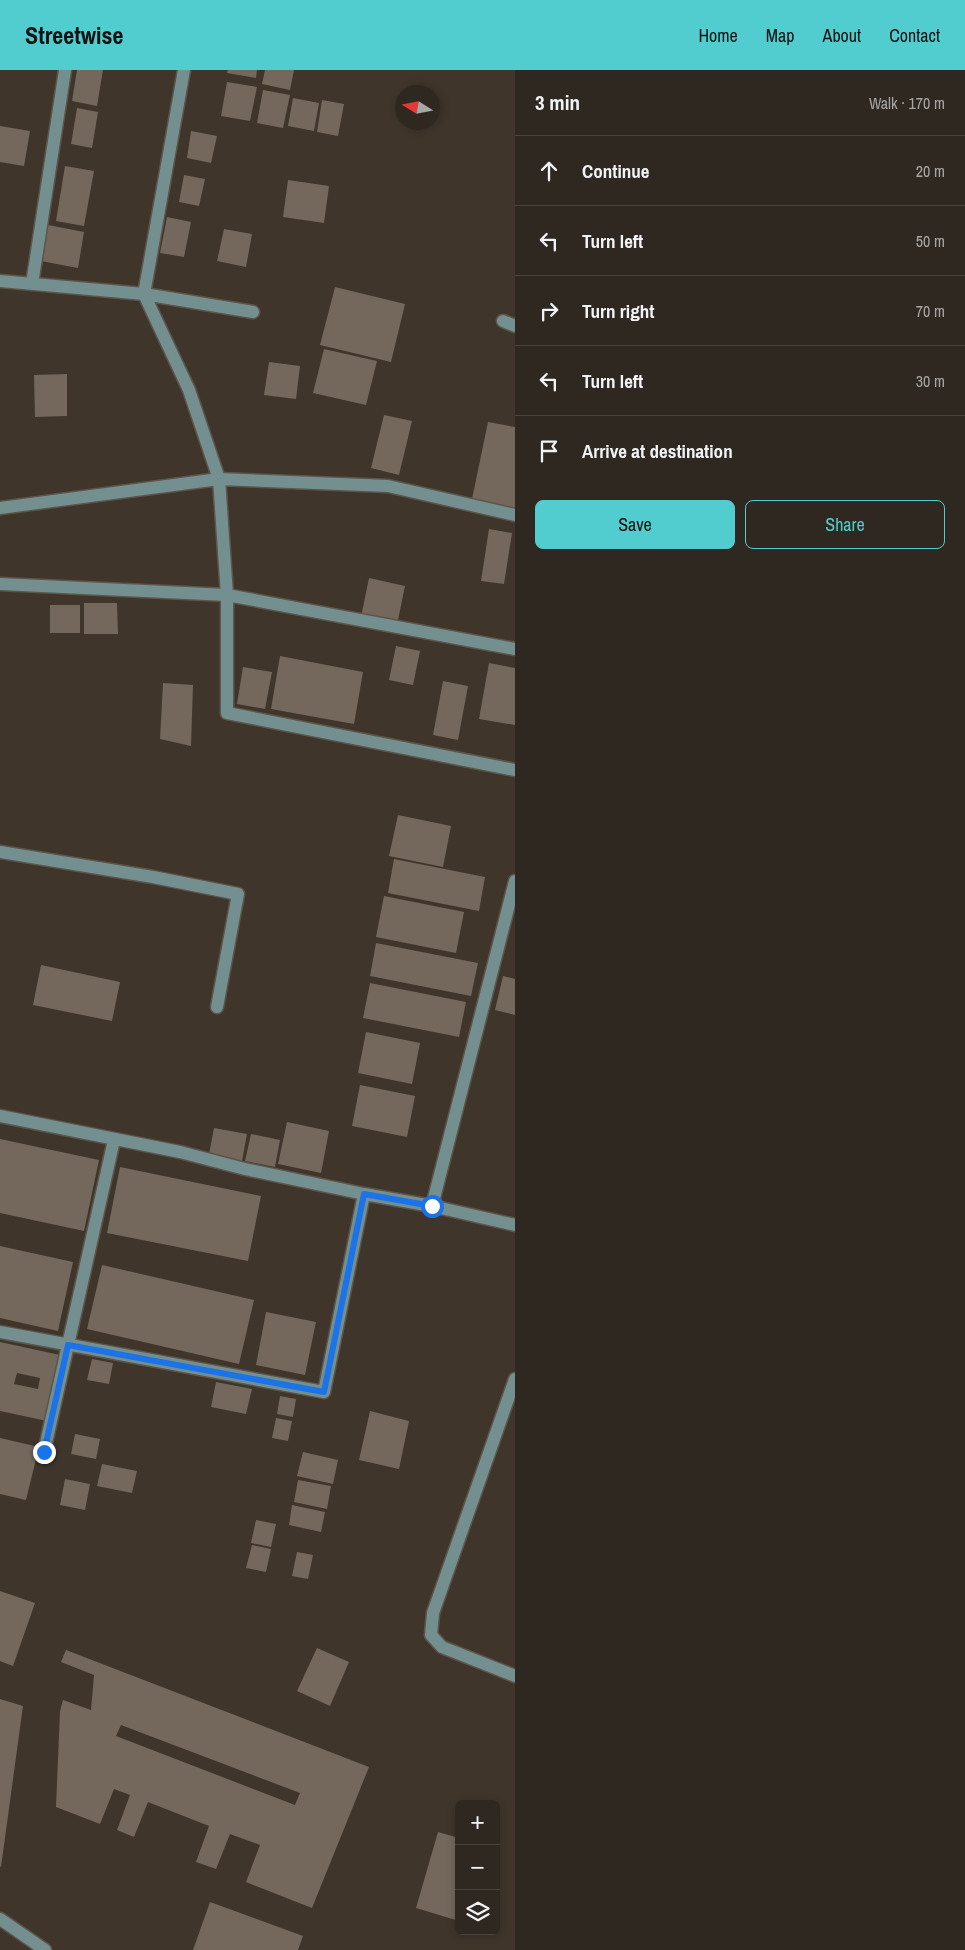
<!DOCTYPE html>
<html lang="en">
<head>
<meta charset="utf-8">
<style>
  :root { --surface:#2f2820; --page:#3b342d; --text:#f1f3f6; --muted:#a7a6a5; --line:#4a443e; --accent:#52cdcf }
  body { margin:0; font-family:"Archivo Narrow",sans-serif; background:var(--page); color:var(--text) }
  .controls { position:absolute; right:15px; bottom:15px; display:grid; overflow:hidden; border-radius:8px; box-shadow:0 2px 8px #0003 }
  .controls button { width:45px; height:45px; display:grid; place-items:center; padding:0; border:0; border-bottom:1px solid var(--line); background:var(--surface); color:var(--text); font:25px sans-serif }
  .compass { position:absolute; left:395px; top:15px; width:45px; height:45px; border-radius:50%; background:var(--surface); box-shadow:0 2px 8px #0003; rotate:281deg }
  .stop { position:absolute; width:15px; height:15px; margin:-11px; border:4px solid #1a73e8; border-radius:50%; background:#fff }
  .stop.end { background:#1a73e8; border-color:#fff; box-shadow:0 1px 5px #0008 }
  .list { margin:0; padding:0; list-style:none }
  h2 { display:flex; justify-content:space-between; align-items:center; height:65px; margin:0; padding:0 20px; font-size:21px }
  h2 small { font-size:16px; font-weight:400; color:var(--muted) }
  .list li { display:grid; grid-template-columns:32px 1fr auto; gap:15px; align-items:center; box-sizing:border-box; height:70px; padding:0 20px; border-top:1px solid var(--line) }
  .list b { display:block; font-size:19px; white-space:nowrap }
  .list em { font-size:16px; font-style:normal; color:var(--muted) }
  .actions { display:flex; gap:10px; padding:15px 20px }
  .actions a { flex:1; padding:11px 0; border:1px solid var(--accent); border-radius:8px; text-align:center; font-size:18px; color:var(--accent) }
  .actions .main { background:var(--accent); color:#111 }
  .icon { flex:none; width:28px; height:28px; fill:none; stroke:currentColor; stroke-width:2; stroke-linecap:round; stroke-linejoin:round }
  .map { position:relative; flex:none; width:515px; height:1880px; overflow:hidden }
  header { display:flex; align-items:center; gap:30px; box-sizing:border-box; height:70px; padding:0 25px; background:var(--accent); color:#111 }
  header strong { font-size:24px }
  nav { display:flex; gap:28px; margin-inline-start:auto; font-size:18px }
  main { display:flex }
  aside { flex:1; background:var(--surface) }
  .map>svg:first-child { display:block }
  .building { fill:#74685d; fill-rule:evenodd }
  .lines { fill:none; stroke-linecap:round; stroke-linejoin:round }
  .minor-casing { stroke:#5d544a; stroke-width:15 }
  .minor { stroke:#738f8f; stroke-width:12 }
  .route { stroke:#1a73e8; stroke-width:6 }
</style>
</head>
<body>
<header>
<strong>Streetwise</strong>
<nav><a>Home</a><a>Map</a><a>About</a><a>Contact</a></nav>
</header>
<main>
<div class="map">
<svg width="515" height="1880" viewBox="0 0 515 1880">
  <rect width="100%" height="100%" fill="#3f352b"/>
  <path class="building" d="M77 0H103L97 36 72 31Z
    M228 0H257L256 8 227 3Z
    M265 0H294L290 20 262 14Z
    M227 12 257 17 250 51 221 46Z
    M263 20 290 25 283 58 257 53Z
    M293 28 319 33 314 61 288 56Z
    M322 30 344 34 338 66 317 62Z
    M77 38 98 42 92 78 71 74Z
    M0 56 30 61 24 96 0 92Z
    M191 61 217 66 211 93 187 88Z
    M65 96 94 101 84 156 56 151Z
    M184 105 205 109 199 136 179 132Z
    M288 110 329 116 324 153 283 147Z
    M167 147 191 152 184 187 160 183Z
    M48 155 84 162 78 198 41 191Z
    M224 159 252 164 246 197 217 191Z
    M335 217 405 234 391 292 320 275Z
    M324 279 377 291 366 335 313 323Z
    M269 292 300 296 296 329 264 325Z
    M67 304V346L35 347 34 305Z
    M384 345 412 351 399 405 371 398Z
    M488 352 515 357V438L472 429Z
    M489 459 512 463 504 514 481 511Z
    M369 508 405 516 397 555 361 547Z
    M84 533H117L118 564H84Z
    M50 535H80V563H50Z
    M396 576 420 581 413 615 389 610Z
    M280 586 363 602 354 654 271 639Z
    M489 593 515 598V655L479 649Z
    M243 597 272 602 265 639 237 634Z
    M443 611 468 616 458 670 433 665Z
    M163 613 193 615 191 676 160 669Z
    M398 745 451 756 443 797 389 786Z
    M394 789 485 807 479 841 388 823Z
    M384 826 464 842 456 883 376 867Z
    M376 873 478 893 471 926 370 906Z
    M41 895 120 912 112 951 33 935Z
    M503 906 515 909V945L495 940Z
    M370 913 466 932 459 967 363 948Z
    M366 962 420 973 412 1014 358 1003Z
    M360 1015 415 1026 407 1067 352 1056Z
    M287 1052 329 1061 321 1103 278 1094Z
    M214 1058 247 1064 242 1091 209 1084Z
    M251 1064 280 1070 275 1097 245 1091Z
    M0 1069 99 1090 84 1161 0 1143Z
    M120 1097 261 1126 248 1191 107 1163Z
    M0 1176 73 1192 58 1261 0 1248Z
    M102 1195 254 1230 239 1294 87 1259Z
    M266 1242 316 1252 305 1305 256 1295Z
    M0 1272 60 1285 47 1351 0 1341ZM17 1303 40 1308 38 1319 14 1314Z
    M92 1289 113 1293 109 1314 87 1310Z
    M216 1312 252 1319 246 1344 211 1337Z
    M280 1326 296 1329 293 1347 277 1344Z
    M370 1341 409 1351 399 1399 359 1390Z
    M276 1348 292 1351 288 1371 272 1368Z
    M75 1364 100 1369 96 1389 71 1384Z
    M0 1368 39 1377 26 1430 0 1424Z
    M303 1382 338 1390 333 1414 297 1406Z
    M102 1394 137 1401 132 1423 97 1416Z
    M65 1409 90 1414 85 1440 60 1435Z
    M298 1410 331 1416 327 1439 294 1432Z
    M292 1435 325 1442 321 1462 289 1455Z
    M256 1450 276 1454 271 1477 251 1473Z
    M252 1475 271 1479 266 1502 246 1498Z
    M297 1482 313 1485 308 1509 292 1506Z
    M0 1521 35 1533 13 1596 0 1591Z
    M317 1578 349 1592 330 1636 297 1621Z
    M66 1580 369 1697 312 1838 246 1812 260 1775 230 1764 216 1799 196 1792 209 1756 148 1732 134 1767 117 1760 130 1725 114 1719 100 1754 56 1737 60 1641 63 1630 91 1640 94 1605 61 1592ZM121 1655 300 1723 295 1735 116 1666Z
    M0 1629 23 1636 1 1797 0 1796Z
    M438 1762 459 1768V1851L416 1838Z
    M210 1832 303 1866 298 1880H193Z"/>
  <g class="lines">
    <g class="minor-casing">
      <path id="minor" d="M184 0 144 224 189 320 219 409 227 525V643L515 700
        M0 211 144 224 253 242
        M32 214 65 0
        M503 251 515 256
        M0 438 219 409 388 416 515 445
        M0 514 227 525 515 579
        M0 782 153 807 238 824 217 937
        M515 811 432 1136 515 1155
        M0 1046 180 1082 245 1099 364 1124 432 1136
        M0 1262 324 1322 364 1124
        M515 1309 433 1543 431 1565 442 1577 515 1606
        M44 1382 114 1070
        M0 1849 45 1880"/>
    </g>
    <use href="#minor" class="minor"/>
  </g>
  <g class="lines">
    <path class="route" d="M44 1382 68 1275 324 1322 364 1124 432 1136"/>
  </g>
</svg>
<div class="controls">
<button>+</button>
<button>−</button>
<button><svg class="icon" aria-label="layers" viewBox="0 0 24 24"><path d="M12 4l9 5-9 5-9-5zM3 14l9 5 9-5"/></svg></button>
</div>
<svg class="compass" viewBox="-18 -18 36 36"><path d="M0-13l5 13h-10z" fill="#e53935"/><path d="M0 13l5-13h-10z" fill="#a7a6a5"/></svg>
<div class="stop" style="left:432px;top:1136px"></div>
<div class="stop end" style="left:44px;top:1382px"></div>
</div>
<aside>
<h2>3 min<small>Walk · 170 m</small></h2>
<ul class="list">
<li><svg class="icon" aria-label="ahead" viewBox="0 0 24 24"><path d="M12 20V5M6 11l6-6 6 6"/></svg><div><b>Continue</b></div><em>20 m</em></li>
<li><svg class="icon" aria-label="left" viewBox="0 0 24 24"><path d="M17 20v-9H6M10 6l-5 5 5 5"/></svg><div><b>Turn left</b></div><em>50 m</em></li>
<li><svg class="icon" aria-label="right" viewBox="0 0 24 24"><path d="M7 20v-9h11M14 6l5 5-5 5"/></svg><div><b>Turn right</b></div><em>70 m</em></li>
<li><svg class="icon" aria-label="left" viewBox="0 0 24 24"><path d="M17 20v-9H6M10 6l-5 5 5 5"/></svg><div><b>Turn left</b></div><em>30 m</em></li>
<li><svg class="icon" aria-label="arrive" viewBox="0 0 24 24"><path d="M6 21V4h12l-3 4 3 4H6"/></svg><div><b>Arrive at destination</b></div></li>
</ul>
<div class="actions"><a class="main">Save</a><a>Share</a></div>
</aside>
</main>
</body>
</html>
